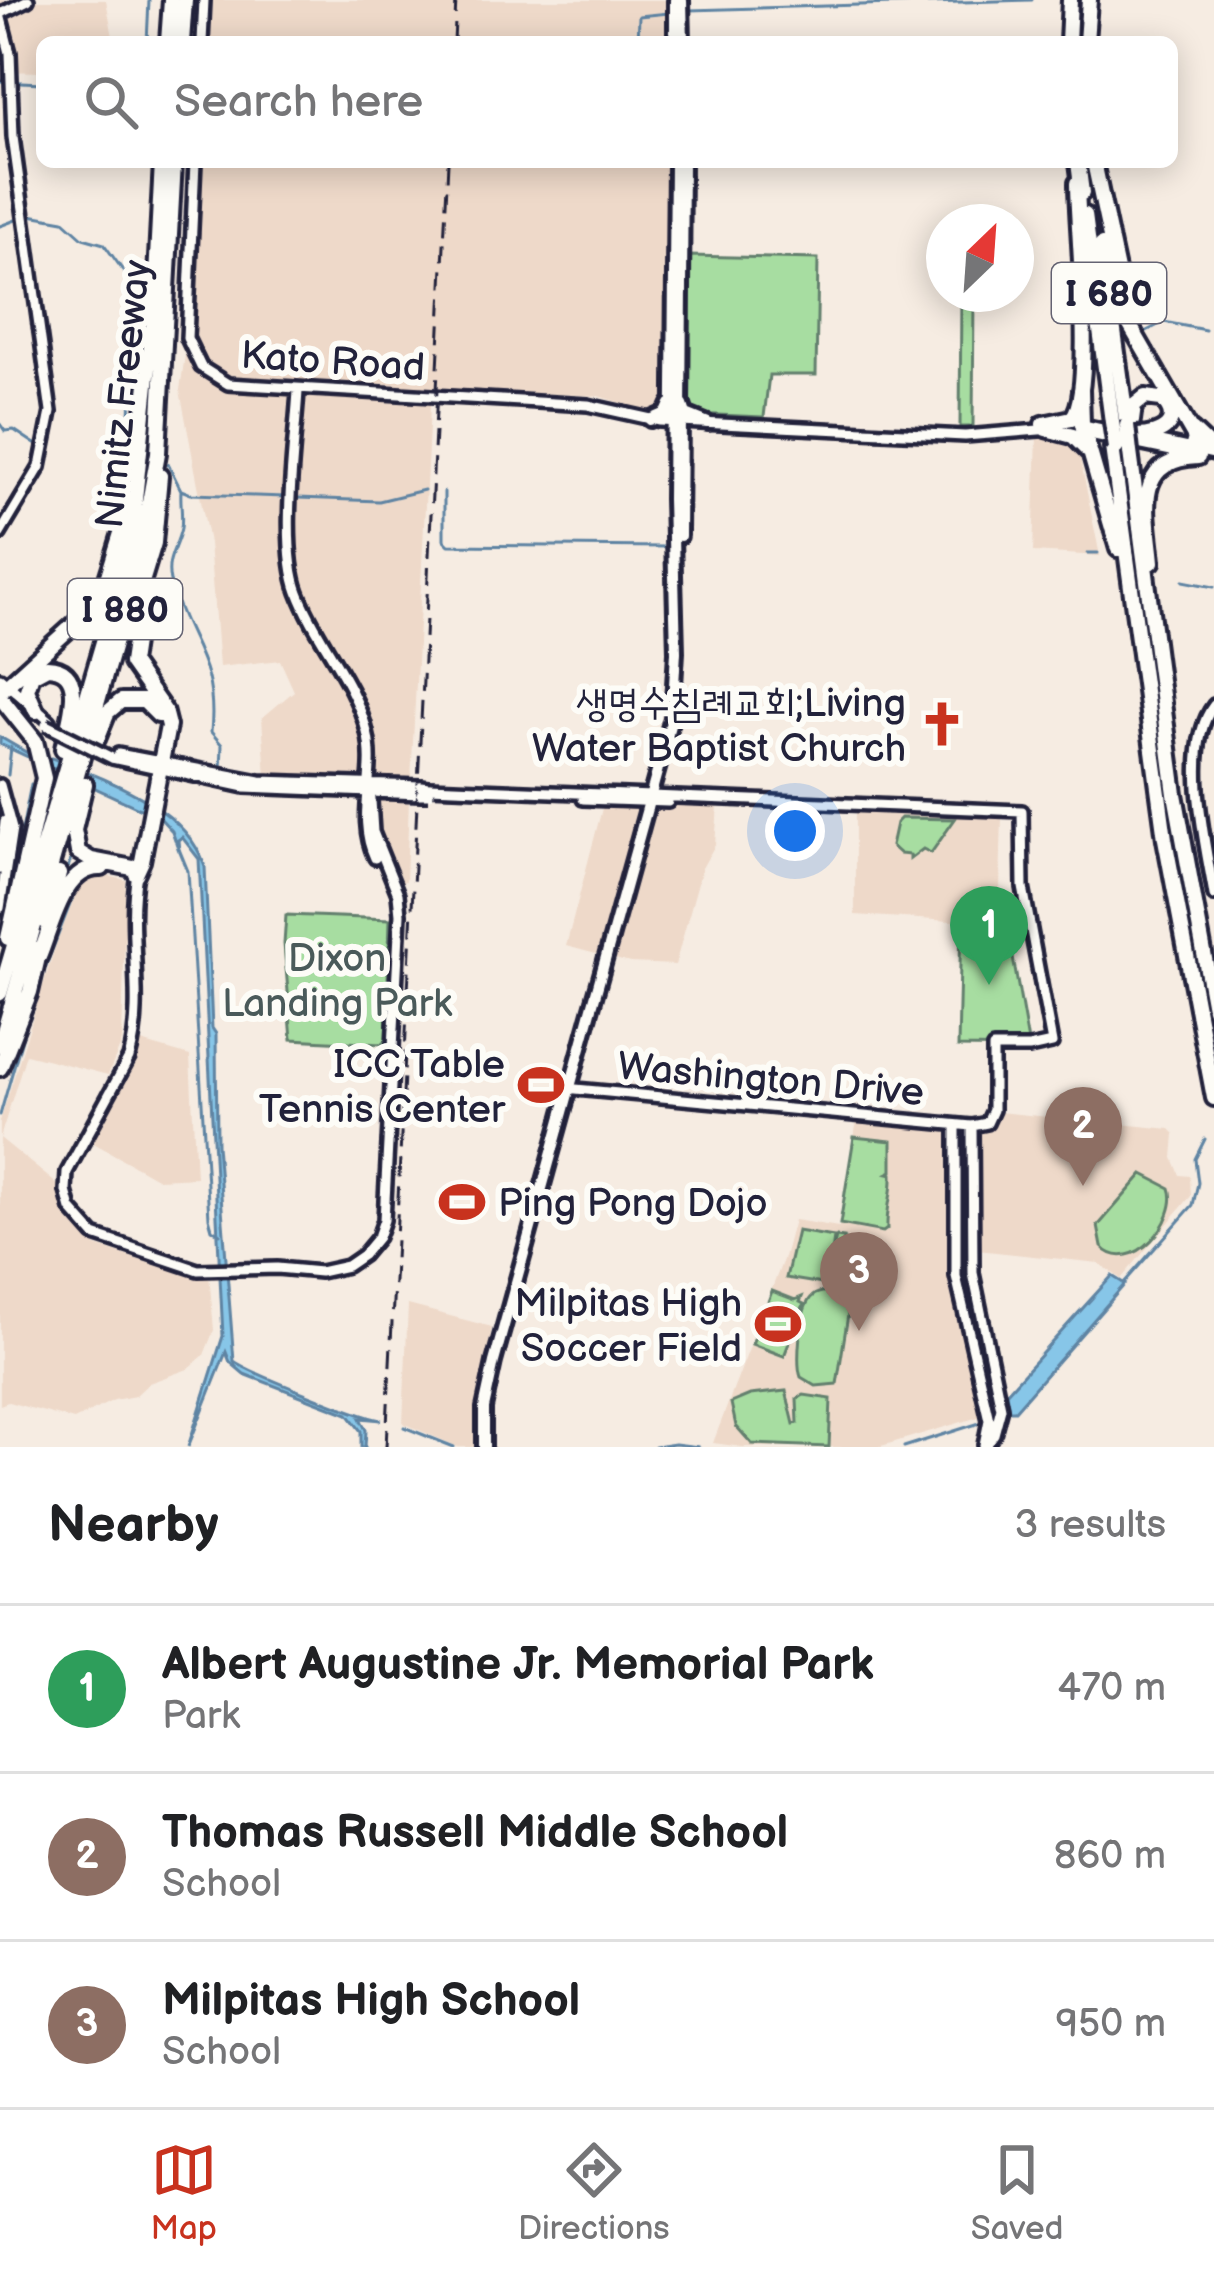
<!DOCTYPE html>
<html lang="en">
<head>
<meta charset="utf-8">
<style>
  :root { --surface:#fff; --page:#f2f2f2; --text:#202124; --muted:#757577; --line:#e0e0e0; --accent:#c8321e }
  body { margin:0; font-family:"Balsamiq Sans","Poor Story",sans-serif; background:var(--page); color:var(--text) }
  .compass { position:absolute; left:926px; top:204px; width:108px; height:108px; border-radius:50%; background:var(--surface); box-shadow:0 6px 30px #0003; rotate:25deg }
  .you { position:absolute; left:795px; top:831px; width:42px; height:42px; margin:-30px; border:9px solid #fff; border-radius:50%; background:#1a73e8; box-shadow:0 0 0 18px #1a73e833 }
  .badge { display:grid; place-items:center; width:78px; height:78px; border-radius:50%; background:var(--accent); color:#fff; font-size:39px; font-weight:700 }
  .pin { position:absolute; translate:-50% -99px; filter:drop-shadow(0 3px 6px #0008) }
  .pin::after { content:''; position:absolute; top:63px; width:42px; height:36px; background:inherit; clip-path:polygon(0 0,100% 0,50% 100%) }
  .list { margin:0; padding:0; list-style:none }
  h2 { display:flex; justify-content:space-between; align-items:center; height:156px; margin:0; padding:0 48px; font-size:51px }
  h2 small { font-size:39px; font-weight:400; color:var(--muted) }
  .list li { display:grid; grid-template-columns:78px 1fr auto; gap:36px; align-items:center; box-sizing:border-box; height:168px; padding:0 48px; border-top:3px solid var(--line) }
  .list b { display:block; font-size:45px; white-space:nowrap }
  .list p { margin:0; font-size:39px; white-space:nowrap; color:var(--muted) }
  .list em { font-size:39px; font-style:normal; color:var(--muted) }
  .icon { flex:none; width:66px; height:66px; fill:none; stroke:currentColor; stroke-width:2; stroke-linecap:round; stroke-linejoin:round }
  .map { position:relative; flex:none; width:1214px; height:1447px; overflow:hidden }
  .search { position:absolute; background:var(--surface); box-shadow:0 6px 30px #0003; left:36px; right:36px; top:36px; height:132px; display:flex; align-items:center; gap:30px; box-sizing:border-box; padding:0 42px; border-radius:18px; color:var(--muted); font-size:45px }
  .sheet { height:660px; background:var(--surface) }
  nav { display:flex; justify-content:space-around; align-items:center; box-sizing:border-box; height:168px; border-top:3px solid var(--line); background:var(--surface); font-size:33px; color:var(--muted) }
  nav a { display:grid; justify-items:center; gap:6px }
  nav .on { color:var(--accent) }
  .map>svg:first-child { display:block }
  .built { fill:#eed9c9 }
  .green { fill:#a7dda1; stroke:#64806e; stroke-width:3 }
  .water { fill:#87c6e8; stroke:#5f84a3; stroke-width:3 }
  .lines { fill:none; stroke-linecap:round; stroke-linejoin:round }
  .stream { stroke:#5f84a3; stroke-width:3 }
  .secondary-casing { stroke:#22223b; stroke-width:18 }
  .primary-casing { stroke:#22223b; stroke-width:20 }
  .highway-casing { stroke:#22223b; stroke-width:22 }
  .secondary { stroke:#fdfcf7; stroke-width:9 }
  .primary { stroke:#fdfcf7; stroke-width:10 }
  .highway { stroke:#fdfcf7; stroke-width:14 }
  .rail { stroke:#22223b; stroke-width:3; stroke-dasharray:18 9; stroke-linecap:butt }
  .secondary-bridge-casing { stroke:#22223b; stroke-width:18; stroke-linecap:butt }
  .highway-bridge-casing { stroke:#22223b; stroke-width:22; stroke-linecap:butt }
  .secondary-bridge { stroke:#fdfcf7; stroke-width:9 }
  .highway-bridge { stroke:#fdfcf7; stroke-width:14 }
  .labels { text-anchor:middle; stroke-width:12; stroke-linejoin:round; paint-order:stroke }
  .shield { fill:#fdfcf7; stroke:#646373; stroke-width:3 }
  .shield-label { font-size:36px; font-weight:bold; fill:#22223b }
  .street-label { font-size:39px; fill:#22223b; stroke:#fdfcf7 }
  .poi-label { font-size:39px; fill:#22223b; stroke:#fdfcf7; text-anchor:end }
  .park-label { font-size:39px; fill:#4a5a5a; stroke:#fdfcf7 }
</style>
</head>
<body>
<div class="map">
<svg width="1214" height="1447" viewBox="0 0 1214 1447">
  <rect width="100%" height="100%" fill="#f6ece2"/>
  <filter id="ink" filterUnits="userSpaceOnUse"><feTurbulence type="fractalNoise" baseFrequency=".00833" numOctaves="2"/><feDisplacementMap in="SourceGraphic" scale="24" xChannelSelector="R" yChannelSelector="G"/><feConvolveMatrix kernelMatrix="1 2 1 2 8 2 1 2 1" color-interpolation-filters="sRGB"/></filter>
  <g filter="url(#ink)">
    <path class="built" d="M0 0H106L114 42H42V72L0 71Z
      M207 0H670V42H205Z
      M199 162H669L668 397 665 407 653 413 598 396 431 388 411 781 266 777 262 718 294 691 280 660 219 667 209 543 180 390 189 326Z
      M1037 436 1069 440 1078 448 1100 556 1033 552Z
      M378 799 409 800 406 881 399 882 385 854 378 830Z
      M604 801 718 806 715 845 702 868 675 965 630 963 566 946Z
      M855 809 1002 817 999 924 855 915Z
      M94 873 126 880 122 1042 108 1075 26 1054 0 1138 58 1185 69 1221 96 1246 159 1266 209 1274 214 1330 204 1355 188 1369 149 1383 135 1396 114 1400 74 1420 8 1402 0 1405V1121L58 938 84 875Z
      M138 1041 190 1056 196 1177 158 1179 90 1141 125 1080Z
      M998 1112 1079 1120 1081 1114 1115 1118 1120 1124 1170 1129 1175 1134 1173 1158 1180 1175 1190 1176 1191 1196 1121 1279 1099 1263 977 1250 976 1133 991 1124Z
      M857 1120 953 1131 951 1271 982 1416 878 1447H742L713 1443 784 1257 794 1220 839 1227Z
      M408 1305 492 1327 476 1417 477 1447H458L403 1423Z"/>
    <path class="green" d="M688 256 818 259 816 375H769L764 417 694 414 688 409Z
      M961 294H974L973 427H960Z
      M901 818 955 819 931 853 923 849 910 859V855L900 854 891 846 896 823Z
      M286 915 390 919 386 1040 382 1044 292 1039 284 944Z
      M961 924H1007L1029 1048 958 1047Z
      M854 1137 892 1141V1171L888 1173 892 1174C893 1195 886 1208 887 1229L883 1232 840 1224Z
      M1143 1174 1170 1188C1181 1218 1132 1278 1102 1247L1098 1226Z
      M797 1231 834 1237 832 1253 836 1237 844 1238 839 1266 862 1270 859 1290 786 1278Z
      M772 1291 795 1300 802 1297 800 1302 804 1304 784 1356 752 1344Z
      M826 1291 850 1302 837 1384 816 1386 801 1377C796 1363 800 1315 808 1302 813 1293 818 1293 826 1291Z
      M786 1391 794 1424 798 1423 797 1399 804 1395 831 1399 829 1447 752 1444 736 1426 731 1403 750 1395Z"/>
    <path class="water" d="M0 737 38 759 52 758C107 780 186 806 205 867L212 1028 216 1034 217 1144 234 1361C246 1371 368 1420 382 1420L360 1418 366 1430 365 1447H361V1431L348 1414 244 1374 230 1362 226 1352 188 1447 223 1336 199 859 182 837 178 840 179 851 172 831 160 818 0 744Z
      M1112 1276 1125 1284 1015 1410H1009L1006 1393Z"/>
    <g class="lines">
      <path class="stream" d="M689 10 1032 0
        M147 42 149 0
        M638 42 639 16 669 13
        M0 81 42 83
        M30 215 64 221 83 238 104 244 134 286 129 453
        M0 226 21 218
        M1143 333 1164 322 1205 330
        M0 424 5 431 14 430 35 444
        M108 457 125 461
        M168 464 181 490 191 494 286 497
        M181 490C180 503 183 516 181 528 177 548 165 559 170 581 186 643 218 660 211 732L222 745 221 770
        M444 492V540L449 545 668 547
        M298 498 379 501 424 490
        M1087 553H1098
        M1183 581 1214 587
        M8 775 11 747
        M179 849 188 871 209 1218 212 1229 220 1234
        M65 876 71 859
        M3 928 31 784
        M38 986 76 889
        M0 1115 31 1007
        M1123 1284 1193 1205 1198 1183 1195 1159 1205 1139
        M404 1427 454 1447
        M655 1447 675 1444 699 1447
        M904 1447 983 1422"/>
      <g class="secondary-casing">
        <path id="secondary" d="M0 14 10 53 13 137 51 412 40 467 0 534
          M0 14 28 0
          M202 42 204 0
          M195 162 187 338 201 367 228 384 588 405 660 421 965 436 1051 429
          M298 391C295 444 280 544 298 592 316 640 355 681 367 732 378 775 355 816 375 858
          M1079 424 1214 454
          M1080 432 1181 453
          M0 678 50 721
          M1214 705C1181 747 1206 845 1214 895
          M118 754 260 781 421 786
          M112 758 245 787 421 794
          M0 785 12 829 0 908
          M429 787 1022 811 1023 887 1052 1043 1029 1048H993V1110L987 1123 972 1126 565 1088
          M583 799 668 802
          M0 869 5 821
          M137 874C126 935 146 999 129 1058L67 1172 66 1191 71 1209 94 1235 198 1270 277 1268 320 1272 347 1266 363 1255 378 1237 384 1220 400 914 398 894 373 832 370 785
          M956 1125V1276L989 1420 984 1445
          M972 1126 973 1273 1001 1408 994 1434 985 1447"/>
      </g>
      <g class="primary-casing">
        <path id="primary" d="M675 0V42
          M682 0 683 42
          M683 405 686 414 708 423
          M650 420 666 413 670 404
          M680 536 683 162
          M484 1447V1408L494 1362 672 718 676 652 672 499 675 162"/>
      </g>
      <g class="highway-casing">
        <path id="highway" d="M168 42 171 0
          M182 42 185 0
          M1068 42 1070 0
          M1086 42 1089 0
          M1078 162 1082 193
          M1094 162 1128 322 1195 438 1192 449 1176 452
          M1085 215 1112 422
          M1102 245 1127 425
          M1081 389 1082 424 1118 549
          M1132 421 1134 406 1145 397 1161 399C1185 422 1161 436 1137 436
          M1043 424 1072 418C1095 392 1077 226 1077 183
          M1046 429 1073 436 1088 451
          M1192 430 1214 451
          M1112 447 1165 839 1214 1098
          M1130 452 1175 794 1214 1008
          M1152 562C1148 514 1131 460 1198 457
          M133 612 154 543 160 476
          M3 689 90 610 106 582 125 520
          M0 697 35 741 44 778 8 938
          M36 711 27 690 32 675 47 667C90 668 68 722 63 749
          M97 739 108 712 121 701H144L158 715
          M85 784 74 830 78 852 91 860 138 869
          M136 874 142 861 168 726 164 710 131 663 139 608
          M46 922 59 874
          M39 957C52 927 63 865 102 868
          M0 993 115 601 132 528 154 316 162 162
          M0 1045 140 553 158 453 174 162
          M0 1068 30 992 40 949"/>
      </g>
      <use href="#secondary" class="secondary"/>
      <use href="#primary" class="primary"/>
      <use href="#highway" class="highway"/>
      <path class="rail" d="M454 42 456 0
        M386 1447 448 162"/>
      <g class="secondary-bridge-casing">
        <path id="secondary-bridge" d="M46 725 112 758
          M421 786 429 787
          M421 794H429"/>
      </g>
      <g class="highway-bridge-casing">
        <path id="highway-bridge" d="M1112 422 1116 448
          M1127 425 1130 452"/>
      </g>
      <use href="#secondary-bridge" class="secondary-bridge"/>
      <use href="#highway-bridge" class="highway-bridge"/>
    </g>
  </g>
  <defs>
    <g id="church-bare" transform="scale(3.6)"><path d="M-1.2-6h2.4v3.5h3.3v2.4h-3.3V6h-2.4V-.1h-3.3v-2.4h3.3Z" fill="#c8321e" stroke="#fdfcf7" stroke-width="2.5" paint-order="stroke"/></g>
    <g id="stadium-bare" transform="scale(3.6)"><path d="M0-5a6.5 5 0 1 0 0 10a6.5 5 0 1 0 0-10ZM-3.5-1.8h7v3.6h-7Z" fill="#c8321e" stroke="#fdfcf7" stroke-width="2.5" paint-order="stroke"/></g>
  </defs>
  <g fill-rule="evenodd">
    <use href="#church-bare" x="942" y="724"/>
    <use href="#stadium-bare" x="541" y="1085"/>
    <use href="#stadium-bare" x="462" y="1202"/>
    <use href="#stadium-bare" x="778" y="1324"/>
  </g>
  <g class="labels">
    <g class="shield">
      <rect x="1052" y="263" width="114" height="60" rx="9"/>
      <rect x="68" y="579" width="114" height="60" rx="9"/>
    </g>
    <g class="shield-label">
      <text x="1109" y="306">I 680</text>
      <text x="125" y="622">I 880</text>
    </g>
    <g class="street-label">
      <text transform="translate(333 360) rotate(4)" y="14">Kato Road</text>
      <text transform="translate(122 394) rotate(-84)" y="14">Nimitz Freeway</text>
      <text transform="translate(771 1078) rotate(5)" y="14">Washington Drive</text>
    </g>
    <g class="poi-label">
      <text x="906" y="716">생명수침례교회;Living<tspan x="906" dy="45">Water Baptist Church</tspan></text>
      <text x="505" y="1077">ICC Table<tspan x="505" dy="45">Tennis Center</tspan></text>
      <text x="498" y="1216" text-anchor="start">Ping Pong Dojo</text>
      <text x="742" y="1316">Milpitas High<tspan x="742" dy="45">Soccer Field</tspan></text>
    </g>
    <g class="park-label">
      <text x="337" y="971">Dixon<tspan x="337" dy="45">Landing Park</tspan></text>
    </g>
  </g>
</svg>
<svg class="compass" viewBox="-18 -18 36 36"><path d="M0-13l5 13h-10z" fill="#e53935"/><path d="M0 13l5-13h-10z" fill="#757577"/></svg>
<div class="you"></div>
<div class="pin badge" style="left:989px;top:985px;background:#2e9e5b">1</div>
<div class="pin badge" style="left:1083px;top:1186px;background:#8d6e63">2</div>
<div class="pin badge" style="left:859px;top:1331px;background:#8d6e63">3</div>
<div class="search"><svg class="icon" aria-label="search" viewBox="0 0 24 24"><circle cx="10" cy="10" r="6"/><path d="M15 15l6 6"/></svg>Search here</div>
</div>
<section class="sheet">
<h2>Nearby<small>3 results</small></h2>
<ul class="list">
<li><span class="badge" style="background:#2e9e5b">1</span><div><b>Albert Augustine Jr. Memorial Park</b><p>Park</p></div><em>470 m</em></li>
<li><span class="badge" style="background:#8d6e63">2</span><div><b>Thomas Russell Middle School</b><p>School</p></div><em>860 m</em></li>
<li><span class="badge" style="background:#8d6e63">3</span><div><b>Milpitas High School</b><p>School</p></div><em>950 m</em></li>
</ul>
</section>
<nav>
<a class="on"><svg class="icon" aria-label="map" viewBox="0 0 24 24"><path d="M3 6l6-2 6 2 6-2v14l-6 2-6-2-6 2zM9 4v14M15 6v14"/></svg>Map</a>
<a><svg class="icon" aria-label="directions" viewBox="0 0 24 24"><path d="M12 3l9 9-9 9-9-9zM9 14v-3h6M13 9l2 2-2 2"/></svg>Directions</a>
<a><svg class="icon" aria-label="saved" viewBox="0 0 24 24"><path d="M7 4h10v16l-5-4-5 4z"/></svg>Saved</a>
</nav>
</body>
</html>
